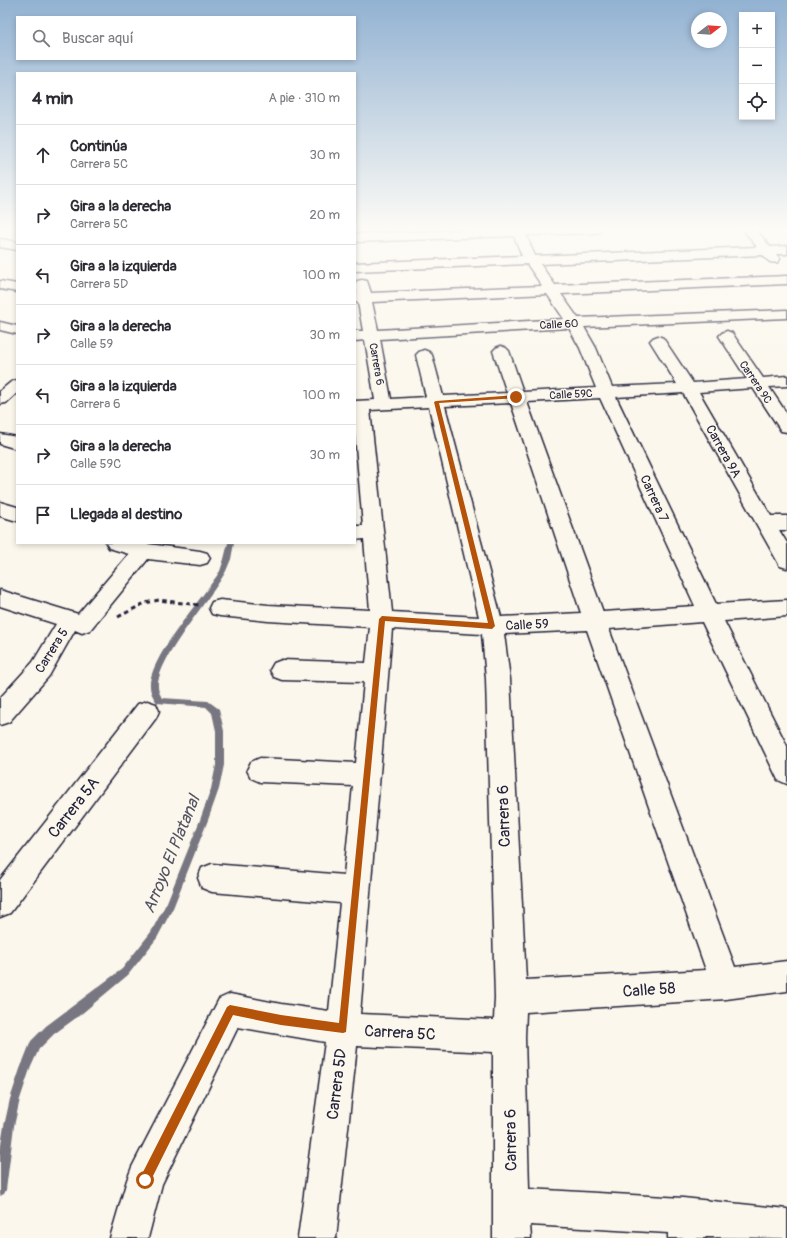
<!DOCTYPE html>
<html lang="es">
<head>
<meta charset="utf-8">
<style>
  :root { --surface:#fff; --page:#f7f7f7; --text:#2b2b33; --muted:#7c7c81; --line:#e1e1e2 }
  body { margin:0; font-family:Pangolin,sans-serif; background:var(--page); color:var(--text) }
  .controls { position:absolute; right:12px; top:12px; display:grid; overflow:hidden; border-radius:0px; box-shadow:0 2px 6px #0003 }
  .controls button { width:36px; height:36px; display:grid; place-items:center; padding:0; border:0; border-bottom:1px solid var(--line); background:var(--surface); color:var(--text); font:20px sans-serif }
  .compass { position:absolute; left:691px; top:12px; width:36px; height:36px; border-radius:50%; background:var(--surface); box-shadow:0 2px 6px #0003; rotate:73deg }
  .stop { position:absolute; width:12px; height:12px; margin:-9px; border:3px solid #b45309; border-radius:50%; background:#fff }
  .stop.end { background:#b45309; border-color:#fff; box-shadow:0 1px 4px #0008 }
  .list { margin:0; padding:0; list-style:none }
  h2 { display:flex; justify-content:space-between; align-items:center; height:52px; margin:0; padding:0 16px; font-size:17px }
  h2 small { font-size:13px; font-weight:400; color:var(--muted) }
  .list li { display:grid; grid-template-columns:26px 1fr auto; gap:12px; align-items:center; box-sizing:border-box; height:60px; padding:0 16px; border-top:1px solid var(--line) }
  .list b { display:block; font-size:15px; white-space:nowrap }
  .list p { margin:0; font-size:13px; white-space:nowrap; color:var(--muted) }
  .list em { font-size:13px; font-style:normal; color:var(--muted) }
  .icon { flex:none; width:22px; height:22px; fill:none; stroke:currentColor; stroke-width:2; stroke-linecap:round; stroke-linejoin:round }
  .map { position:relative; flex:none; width:787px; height:1238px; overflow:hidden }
  .search { position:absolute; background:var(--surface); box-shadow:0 2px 6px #0003; left:16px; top:16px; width:340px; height:44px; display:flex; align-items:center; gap:10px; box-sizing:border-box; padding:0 14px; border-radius:0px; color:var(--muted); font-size:15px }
  .panel { position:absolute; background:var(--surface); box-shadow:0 2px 6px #0003; left:16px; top:72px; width:340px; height:472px; border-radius:0px }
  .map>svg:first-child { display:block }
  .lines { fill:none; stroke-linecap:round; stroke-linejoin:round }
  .stream { fill:#787681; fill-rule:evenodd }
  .minor-casing { stroke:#22223b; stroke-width:3 }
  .path { stroke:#22223b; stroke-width:3; stroke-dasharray:4.5 3.5; stroke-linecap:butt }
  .minor { fill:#fbf7ec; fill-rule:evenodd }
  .route { fill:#b45309 }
  .labels { text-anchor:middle; stroke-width:3; stroke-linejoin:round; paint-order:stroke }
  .far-street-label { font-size:11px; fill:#22223b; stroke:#fbf7ec }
  .street-label { font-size:13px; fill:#22223b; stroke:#fbf7ec }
  .near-street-label { font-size:16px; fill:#22223b; stroke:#fbf7ec }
  .near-water-label { font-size:17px; font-style:italic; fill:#545364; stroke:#fbf7ec }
</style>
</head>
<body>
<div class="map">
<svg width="787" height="1238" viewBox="0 0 787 1238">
  <rect width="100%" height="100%" fill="#fbf7ec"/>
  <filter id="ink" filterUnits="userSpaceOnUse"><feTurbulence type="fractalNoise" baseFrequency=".025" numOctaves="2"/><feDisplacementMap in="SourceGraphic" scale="8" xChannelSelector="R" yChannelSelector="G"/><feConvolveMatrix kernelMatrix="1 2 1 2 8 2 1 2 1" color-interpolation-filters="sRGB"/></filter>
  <g filter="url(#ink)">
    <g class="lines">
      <path class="stream" d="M228 543H234L231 559 226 571C211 599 157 658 158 687 158 691 160 694 162 698L208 701 219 709 224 731V765L219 789 208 820 173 908 157 938 128 975 80 1015 54 1034 39 1049 30 1069 20 1099 14 1126 6 1190 4 1194 0 1196V1150L4 1126 10 1099 20 1069 31 1041 46 1026 122 969 151 932 167 902 200 820 211 789 216 765V731L212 713 206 707 157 703C154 698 150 693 150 686 150 656 203 598 220 571L224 559Z"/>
      <g class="minor-casing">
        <path id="minor" d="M495 229H602L600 232 596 233 526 235 535 256 757 247 743 229H756L770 247 787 246V254H776L780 259 778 262C770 264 768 261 763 255L540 264 555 285 787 276V284L561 294 578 318 787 310V318L584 327 596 348 612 387 677 384 650 341 653 338 658 336 663 338 693 383 747 379 719 336 722 333 727 331 732 333 763 378 787 376V386L769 387 787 414V432L781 431 753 388 699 392 771 516H787V530H779L787 543V568L780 566 683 393 616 397 716 604 787 600V616L724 621 787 746V784L778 780 702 622 609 629 735 967 787 961V991L726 999 526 1012 525 1037 529 1189 683 1198 787 1209V1238L705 1237 706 1238H668V1233L530 1225 531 1238H493V1052L357 1046 336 1238H298L325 1042 238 1027 162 1184 148 1238H110L127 1180 132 1167 219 999 230 994 281 1004 329 1011 340 903 212 892 202 888 198 878 202 868 212 864 344 875 353 786 260 782 251 778 247 770 251 762 260 758 356 763 364 682 282 680 274 677 270 670 274 663 282 660 366 663 370 627 268 621 220 616 212 614 209 608 212 602 220 600 268 605 370 610 364 539 355 540V526H363L355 434V401L375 400 365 340 355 341V331H363L358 302H355V294H357L355 284 357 281 362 280 367 281 371 293 542 286 527 264 355 271V263L522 256 514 236 355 242V234ZM547 294 564 319 378 330 372 302ZM569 328 580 348 596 388 523 392 509 351 506 348 501 346 496 348 493 351 507 393 443 396 432 355 429 352 424 350 419 352 416 355 426 397 391 399 380 339ZM600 398 695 606 603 612 527 402ZM511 403 581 613 501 617 445 406ZM429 407 479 617 392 612 370 410ZM392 629 482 634 486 679 495 997 494 1020 360 1014ZM587 630 706 970 526 980 510 679 504 634Z
          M0 239 17 242V250L0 247Z
          M0 281 17 284V292L0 289Z
          M0 322 17 326V334L0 330Z
          M17 380V393L6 403 0 404V391L11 382Z
          M0 434 17 437V449L0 444Z
          M0 502 17 507V521L0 516Z
          M106 543H141L200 551 207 553 210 558 207 563 200 565 148 559 90 630 82 633 75 630 49 676 9 722 0 725V698L33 662 56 624 0 606V590L78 614 129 554 109 548Z
          M147 701 156 704 159 711 156 718 10 913 0 917V880L138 704Z"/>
      </g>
      <path class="path" d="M118 617 145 603 159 600 199 605"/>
      <use href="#minor" class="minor"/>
    </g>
  </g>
  <linearGradient id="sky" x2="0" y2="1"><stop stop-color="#92b2d2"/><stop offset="0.57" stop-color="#fdfbf6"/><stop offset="1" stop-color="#fdfbf6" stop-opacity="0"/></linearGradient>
  <rect width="787" height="402" fill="url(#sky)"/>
  <path class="route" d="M516 395 517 398 439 403 495 626 492 629 385 621 346 1032 343 1033 281 1025 233 1015 149 1184 145 1185 141 1184 140 1180 141 1176 227 1007 230 1005 281 1015 339 1023 379 619 382 616 488 623 434 402 436 401Z"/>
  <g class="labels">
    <g class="far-street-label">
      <text transform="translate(559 324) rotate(-3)" y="4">Calle 60</text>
      <text transform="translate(377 364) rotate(80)" y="4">Carrera 6</text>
      <text transform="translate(756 382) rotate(56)" y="4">Carrera 9C</text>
      <text transform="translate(571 394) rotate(-3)" y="4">Calle 59C</text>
    </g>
    <g class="street-label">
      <text transform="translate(724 451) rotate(61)" y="5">Carrera 9A</text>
      <text transform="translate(655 498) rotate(65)" y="5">Carrera 7</text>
      <text transform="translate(527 624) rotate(-3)" y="5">Calle 59</text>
      <text transform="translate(51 650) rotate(-58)" y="5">Carrera 5</text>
    </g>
    <g class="near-street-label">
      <text transform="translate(73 807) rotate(-52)" y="6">Carrera 5A</text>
      <text transform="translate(503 816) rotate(-92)" y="6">Carrera 6</text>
      <text transform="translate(649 989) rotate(-4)" y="6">Calle 58</text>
      <text transform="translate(400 1032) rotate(3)" y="6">Carrera 5C</text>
      <text transform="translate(336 1084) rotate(-83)" y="6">Carrera 5D</text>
      <text transform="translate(510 1140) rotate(-91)" y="6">Carrera 6</text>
    </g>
    <g class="near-water-label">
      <text transform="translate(171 854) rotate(-68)" y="6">Arroyo El Platanal</text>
    </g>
  </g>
</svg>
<div class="controls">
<button>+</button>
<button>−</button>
<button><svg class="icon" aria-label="locate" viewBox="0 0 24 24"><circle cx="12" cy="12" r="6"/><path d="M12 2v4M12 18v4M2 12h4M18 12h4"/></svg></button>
</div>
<svg class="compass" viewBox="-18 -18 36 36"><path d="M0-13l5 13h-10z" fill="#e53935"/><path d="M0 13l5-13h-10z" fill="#7c7c81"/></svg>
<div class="stop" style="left:145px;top:1180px"></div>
<div class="stop end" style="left:516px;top:397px"></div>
<div class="search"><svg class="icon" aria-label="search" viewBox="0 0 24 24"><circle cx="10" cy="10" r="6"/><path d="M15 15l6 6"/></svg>Buscar aquí</div>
<section class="panel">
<h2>4 min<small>A pie · 310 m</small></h2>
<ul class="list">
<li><svg class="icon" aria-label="ahead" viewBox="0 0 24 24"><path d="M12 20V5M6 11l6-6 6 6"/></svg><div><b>Continúa</b><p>Carrera 5C</p></div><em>30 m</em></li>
<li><svg class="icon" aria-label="right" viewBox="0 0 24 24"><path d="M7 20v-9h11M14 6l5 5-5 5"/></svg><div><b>Gira a la derecha</b><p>Carrera 5C</p></div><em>20 m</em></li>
<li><svg class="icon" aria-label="left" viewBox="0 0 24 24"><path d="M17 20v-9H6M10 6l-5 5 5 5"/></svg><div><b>Gira a la izquierda</b><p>Carrera 5D</p></div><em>100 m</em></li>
<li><svg class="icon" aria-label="right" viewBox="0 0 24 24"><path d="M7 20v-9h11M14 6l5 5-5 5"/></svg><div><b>Gira a la derecha</b><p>Calle 59</p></div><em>30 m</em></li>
<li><svg class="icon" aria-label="left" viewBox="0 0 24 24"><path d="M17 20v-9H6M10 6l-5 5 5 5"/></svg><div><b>Gira a la izquierda</b><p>Carrera 6</p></div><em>100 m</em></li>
<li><svg class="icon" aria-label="right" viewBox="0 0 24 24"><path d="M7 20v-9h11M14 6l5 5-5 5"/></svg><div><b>Gira a la derecha</b><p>Calle 59C</p></div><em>30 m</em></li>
<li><svg class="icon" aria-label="arrive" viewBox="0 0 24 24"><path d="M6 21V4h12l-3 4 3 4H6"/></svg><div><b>Llegada al destino</b></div></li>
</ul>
</section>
</div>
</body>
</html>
